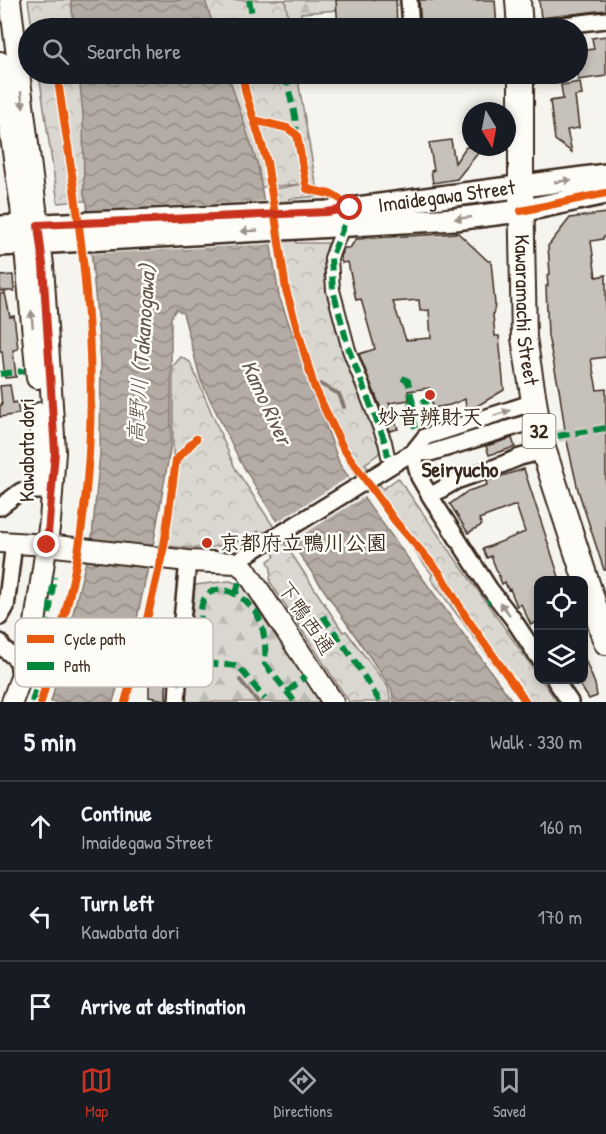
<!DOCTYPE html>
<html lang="en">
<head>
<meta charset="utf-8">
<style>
  :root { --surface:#171b24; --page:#242831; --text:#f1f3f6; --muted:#9ea1a6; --line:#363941; --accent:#c8321e }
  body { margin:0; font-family:"Patrick Hand","Klee One",sans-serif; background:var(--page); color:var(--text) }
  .controls { position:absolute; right:18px; bottom:18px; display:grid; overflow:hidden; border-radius:12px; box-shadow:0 3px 9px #0003 }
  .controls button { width:54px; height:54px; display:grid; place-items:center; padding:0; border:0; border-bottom:2px solid var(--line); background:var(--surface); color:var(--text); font:30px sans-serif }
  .compass { position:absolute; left:462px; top:102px; width:54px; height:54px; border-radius:50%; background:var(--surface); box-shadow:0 3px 9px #0003; rotate:170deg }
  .stop { position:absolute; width:18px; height:18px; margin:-14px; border:4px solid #c8321e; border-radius:50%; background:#fff }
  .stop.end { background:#c8321e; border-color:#fff; box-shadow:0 2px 6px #0008 }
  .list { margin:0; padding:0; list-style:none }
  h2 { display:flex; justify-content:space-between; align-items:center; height:78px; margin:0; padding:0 24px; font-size:26px }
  h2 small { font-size:20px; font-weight:400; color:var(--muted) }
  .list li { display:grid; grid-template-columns:39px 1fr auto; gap:18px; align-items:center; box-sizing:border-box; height:90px; padding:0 24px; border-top:2px solid var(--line) }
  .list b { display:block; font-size:22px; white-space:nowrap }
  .list p { margin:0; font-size:20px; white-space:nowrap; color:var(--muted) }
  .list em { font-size:20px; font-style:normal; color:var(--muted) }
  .icon { flex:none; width:33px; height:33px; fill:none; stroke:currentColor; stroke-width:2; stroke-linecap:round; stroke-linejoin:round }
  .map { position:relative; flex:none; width:606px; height:702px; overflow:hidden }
  .search { position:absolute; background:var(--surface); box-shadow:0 3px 9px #0003; left:18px; right:18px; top:18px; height:66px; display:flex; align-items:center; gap:15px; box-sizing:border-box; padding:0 21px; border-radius:33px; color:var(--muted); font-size:22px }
  .sheet { height:348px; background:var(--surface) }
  nav { display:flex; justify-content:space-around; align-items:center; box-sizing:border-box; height:84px; border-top:2px solid var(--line); background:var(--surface); font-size:16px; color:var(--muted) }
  nav a { display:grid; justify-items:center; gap:3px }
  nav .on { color:var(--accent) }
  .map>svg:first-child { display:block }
  .forest { fill:url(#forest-firs); stroke:#8a8077; stroke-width:1.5 }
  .park { fill:url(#park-crowns); stroke:#8a8077; stroke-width:1.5 }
  .water { fill:url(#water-waves); stroke:#84786e; stroke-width:1.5 }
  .pier { fill:#f5f4ee }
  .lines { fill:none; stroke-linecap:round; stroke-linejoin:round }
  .stream { stroke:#84786e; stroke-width:4 }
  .building { fill:#c7c1bb; stroke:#3b2a1e; stroke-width:1.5; fill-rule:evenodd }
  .pedestrian-tunnel { stroke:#d0ccc4; stroke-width:12; stroke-dasharray:12 6; stroke-linecap:butt }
  .pedestrian-casing { stroke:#3b2a1e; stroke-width:16 }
  .minor-casing { stroke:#3b2a1e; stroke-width:20 }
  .tertiary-casing { stroke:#3b2a1e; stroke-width:24 }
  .secondary-casing { stroke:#3b2a1e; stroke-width:26 }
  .primary-casing { stroke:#3b2a1e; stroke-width:28 }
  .pedestrian { stroke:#fdfcf7; stroke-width:12 }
  .minor { stroke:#fdfcf7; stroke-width:15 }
  .tertiary { stroke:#fdfcf7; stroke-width:20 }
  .secondary { stroke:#fdfcf7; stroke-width:21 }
  .primary { stroke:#fdfcf7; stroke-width:24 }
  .quiet { stroke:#00873e; stroke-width:6; stroke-dasharray:12 6; stroke-linecap:butt }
  .cycleway-casing { stroke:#fdfcf7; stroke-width:11 }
  .cycleway { stroke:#e8590c; stroke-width:8 }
  .oneway { fill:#9c938a }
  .route { stroke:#c8321e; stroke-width:8 }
  .poi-dot { fill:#c8321e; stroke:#fdfcf7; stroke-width:2 }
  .labels { text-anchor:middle; stroke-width:5; stroke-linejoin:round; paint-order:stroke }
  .shield { fill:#fdfcf7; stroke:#75695f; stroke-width:1.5 }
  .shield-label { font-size:20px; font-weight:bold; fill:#3b2a1e }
  .street-label { font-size:21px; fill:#3b2a1e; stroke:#fdfcf7 }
  .poi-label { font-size:21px; font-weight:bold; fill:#3b2a1e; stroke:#fdfcf7 }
  .water-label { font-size:22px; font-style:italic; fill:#65584d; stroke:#fdfcf7 }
  .neighbourhood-label { font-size:22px; font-weight:bold; fill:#3b2a1e; stroke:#fdfcf7 }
  .key { fill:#fdfcf7; stroke:#c3bdb6; stroke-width:1.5 }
  .key-label { font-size:16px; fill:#3b2a1e }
</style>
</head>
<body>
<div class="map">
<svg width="606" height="702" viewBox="0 0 606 702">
  <defs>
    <pattern id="forest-firs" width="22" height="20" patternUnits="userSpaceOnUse" patternTransform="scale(1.5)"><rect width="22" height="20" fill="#dad6d0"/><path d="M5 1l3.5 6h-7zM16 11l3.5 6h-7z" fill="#bcb8b2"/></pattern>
    <pattern id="park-crowns" width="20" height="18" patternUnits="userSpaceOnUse" patternTransform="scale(1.5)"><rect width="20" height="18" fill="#dad6d0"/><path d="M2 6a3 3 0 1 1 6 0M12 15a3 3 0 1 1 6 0" fill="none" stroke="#bcb8b2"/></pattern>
    <pattern id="water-waves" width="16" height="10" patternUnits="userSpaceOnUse" patternTransform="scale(1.5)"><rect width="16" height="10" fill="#b4aca4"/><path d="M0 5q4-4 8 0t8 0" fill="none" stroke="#948c85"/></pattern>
  </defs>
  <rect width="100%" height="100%" fill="#f5f4ee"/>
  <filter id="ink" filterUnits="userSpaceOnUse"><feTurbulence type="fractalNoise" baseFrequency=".0167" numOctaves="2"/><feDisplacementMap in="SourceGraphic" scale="12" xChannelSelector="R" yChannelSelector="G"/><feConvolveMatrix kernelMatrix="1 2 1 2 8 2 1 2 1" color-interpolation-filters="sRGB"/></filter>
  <g filter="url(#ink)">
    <path class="forest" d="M275 0H400V5L301 13 302 28H270Z
      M230 581 247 587 320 702H185L195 585Z"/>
    <path class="park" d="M28 0H285L290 28H32Z
      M39 74H297L316 183 322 196 289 199 296 243H328L325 255 324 277 330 304 347 359 381 452 365 464 383 489 398 478 538 675V680H542L557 702H521L431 579 432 574 353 471 336 445 281 289 268 190 303 184 58 203Z
      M181 357 190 362 235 468 343 632 346 631 388 687 391 702H349L270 582 271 569 268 561 275 556 259 531C228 551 194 550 159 545L173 461V366Z"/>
    <path class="water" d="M71 0H205L214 28H74Z
      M79 74H228L258 166 279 296 340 465 513 702H394L391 688 274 517 240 461 201 381 183 313 176 309 171 317V444L154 540 136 623 113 702H51L92 537 100 454 101 361 87 204 84 195 83 115Z"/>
    <path class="pier" d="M266 201 273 244 88 254 84 210Z
      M352 475 367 495 289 543 275 523Z"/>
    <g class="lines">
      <path class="stream" d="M320 384 339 394 344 407
        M240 680 258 702"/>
    </g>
    <path class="building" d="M336 0H396L397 28H338Z
      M419 0H495L497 28H421Z
      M539 0H606V10L541 18Z
      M606 36V76L578 80V51L594 49 592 38Z
      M580 82 582 95 575 96 579 128 567 130 572 152 555 140 550 101 563 99 561 85Z
      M451 140 455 163 466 147H483L457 179 433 183 431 171 434 170 429 143Z
      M606 213V237H603V239L591 241 596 277 606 275V357L591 359 597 390 606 389V570H604L578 490 566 437 559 389 548 336 546 286H548L547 275 550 274 548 246 570 218Z
      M458 233 488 261H491L495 305 493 315 495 336H499L504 390 477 406 466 408 465 399 450 405 433 408 429 388 408 391 409 400 389 403 398 429 390 431 359 354 375 349 371 335 361 299 356 300 348 262 342 263 340 257 344 248H350L356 239ZM419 300 420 311 429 310 431 338 406 340 393 302Z
      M13 275 14 291H0V276Z
      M5 293 10 317 14 316 18 349 13 350 16 377 5 378 2 351H0V294Z
      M10 385 13 403 17 402 19 414 0 417V405H2L0 386Z
      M512 438 515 447 489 455 486 446Z
      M524 469 560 580H538V621L531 625 521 604 517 606 510 589 508 590 505 582 502 584 491 556 487 558 483 549 525 532 516 505 479 519 482 525 468 533 450 504 468 491 487 485 486 481Z
      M159 644 170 647 166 677 168 678 166 688V700L149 697V681Z
      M584 657 595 684 597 696 589 699 580 685 584 683Z"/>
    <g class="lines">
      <path class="pedestrian-tunnel" d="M540 439 606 428"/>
      <g class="pedestrian-casing">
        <path id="pedestrian" d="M344 225 331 258 333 290 349 350 385 442 388 456"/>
      </g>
      <g class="minor-casing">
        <path id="minor" d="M409 0 411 28
          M539 28 606 20
          M413 452 419 477 430 496 489 588 513 619 538 657
          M413 452 430 453 537 420
          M430 496 456 481 496 467 520 457 544 451
          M0 507 21 491H41
          M237 563 243 557 413 452 425 437 534 402
          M0 617 6 607 14 543
          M0 642 2 647 18 661 20 676
          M555 680 570 702
          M177 702 181 630 188 561"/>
      </g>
      <g class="tertiary-casing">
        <path id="tertiary" d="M10 0 43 265 55 452 50 521 31 650 12 702
          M0 62 21 206 37 378
          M40 413 41 486
          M0 542 47 545 188 561 237 563 245 569 333 702"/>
      </g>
      <g class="secondary-casing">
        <g id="secondary">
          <path id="s1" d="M0 227 327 212 606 175"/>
          <path d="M0 245 455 219 521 211 606 193"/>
        </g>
      </g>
      <g class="primary-casing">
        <g id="primary">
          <path d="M518 0 520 28"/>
          <path id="s2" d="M521 74V187L524 338 540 439 606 642"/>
        </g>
      </g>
      <use href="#pedestrian" class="pedestrian"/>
      <use href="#minor" class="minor"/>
      <use href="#tertiary" class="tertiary"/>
      <use href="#secondary" class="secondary"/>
      <use href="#primary" class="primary"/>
      <path class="quiet" d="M249 0 255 28
        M285 74 295 116 297 135
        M344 225 331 258 333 290 349 350 385 442 388 456
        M0 374 24 371
        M402 378 408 381 413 404
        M415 428 410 404 428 401
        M540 439 606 428
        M236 594 240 578
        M487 602 489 601
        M323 616 354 660 380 702
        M181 630 201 631
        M205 663C200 655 201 641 201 631 201 622 199 607 204 599 218 576 252 601 259 618 265 633 266 648 265 664L295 702
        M177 683 198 670 205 663 238 666 265 699
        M287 692 306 676
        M32 702 43 663 54 577"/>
      <g class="cycleway-casing">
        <path id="cycleway" d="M242 74 246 94 267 162 286 290 314 386 343 448 395 521 439 572 466 617 526 702
          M254 120 287 128 297 135 307 189 334 195 340 199
          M521 211 606 193
          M41 702C57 644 75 585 82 525 93 445 93 361 85 281 79 211 67 142 57 74
          M125 702 139 653 164 546 176 460 196 439"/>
      </g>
      <use href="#cycleway" class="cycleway"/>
    </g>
    <defs><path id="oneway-solid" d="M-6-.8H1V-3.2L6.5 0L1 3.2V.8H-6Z" transform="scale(1.5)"/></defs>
    <g class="oneway">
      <use href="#oneway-solid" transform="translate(22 100) rotate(83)"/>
      <use href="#oneway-solid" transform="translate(563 181) rotate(-8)"/>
      <use href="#oneway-solid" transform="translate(463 218) rotate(174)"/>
      <use href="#oneway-solid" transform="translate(249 231) rotate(177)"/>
      <use href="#oneway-solid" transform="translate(32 319) rotate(-95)"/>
      <use href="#oneway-solid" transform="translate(502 413) rotate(-18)"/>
      <use href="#oneway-solid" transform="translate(505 609) rotate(-128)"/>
    </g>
  </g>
  <g class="lines" filter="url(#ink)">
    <path class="route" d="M47 545 55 452 43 265 38 225 327 212 350 208"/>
  </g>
  <g class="poi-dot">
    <circle cx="430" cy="395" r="6"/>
    <circle cx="207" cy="543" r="6"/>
  </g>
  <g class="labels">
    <rect class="shield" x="522.5" y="414" width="33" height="34" rx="4.5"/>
    <g class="shield-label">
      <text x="539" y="438">32</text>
    </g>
    <g class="street-label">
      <text dy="7" stroke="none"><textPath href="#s1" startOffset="448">Imaidegawa Street</textPath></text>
      <text dy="7" stroke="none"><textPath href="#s2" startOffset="236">Kawaramachi Street</textPath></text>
      <text transform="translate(27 450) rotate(-90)" y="7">Kawabata dori</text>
      <text transform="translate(306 618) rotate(56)" y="7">下鴨西通</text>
    </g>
    <g class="poi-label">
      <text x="430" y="424">妙音辨財天</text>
      <text x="219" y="550" text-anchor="start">京都府立鴨川公園</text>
    </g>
    <g class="water-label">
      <text transform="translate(141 354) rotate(-86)" y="8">高野川 (Takanogawa)</text>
      <text transform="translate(267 402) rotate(65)" y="8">Kamo River</text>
    </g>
    <g class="neighbourhood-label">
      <text x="460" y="477">Seiryucho</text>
    </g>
  </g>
  <rect x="15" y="618" width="198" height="69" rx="9" class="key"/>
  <rect x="27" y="635" width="27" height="8" fill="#e8590c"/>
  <rect x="27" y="662" width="27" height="8" fill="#00873e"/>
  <g class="key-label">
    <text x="64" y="645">Cycle path</text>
    <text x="64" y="672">Path</text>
  </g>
</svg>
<div class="controls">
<button><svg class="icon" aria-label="locate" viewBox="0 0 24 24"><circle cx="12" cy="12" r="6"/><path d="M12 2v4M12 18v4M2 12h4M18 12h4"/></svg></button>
<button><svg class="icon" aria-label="layers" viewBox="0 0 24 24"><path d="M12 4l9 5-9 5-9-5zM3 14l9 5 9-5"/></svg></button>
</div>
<svg class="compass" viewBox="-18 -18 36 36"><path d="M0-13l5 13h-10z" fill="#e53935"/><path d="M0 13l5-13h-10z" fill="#9ea1a6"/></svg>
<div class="stop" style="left:350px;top:208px"></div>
<div class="stop end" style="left:47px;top:545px"></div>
<div class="search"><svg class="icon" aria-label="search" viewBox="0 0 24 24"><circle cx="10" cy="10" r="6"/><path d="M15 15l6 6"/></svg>Search here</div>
</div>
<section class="sheet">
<h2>5 min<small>Walk · 330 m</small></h2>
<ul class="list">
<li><svg class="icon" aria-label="ahead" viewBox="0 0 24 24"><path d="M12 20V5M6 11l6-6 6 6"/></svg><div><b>Continue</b><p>Imaidegawa Street</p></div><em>160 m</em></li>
<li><svg class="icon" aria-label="left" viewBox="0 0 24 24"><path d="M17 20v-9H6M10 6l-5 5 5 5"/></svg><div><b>Turn left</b><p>Kawabata dori</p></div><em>170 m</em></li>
<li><svg class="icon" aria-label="arrive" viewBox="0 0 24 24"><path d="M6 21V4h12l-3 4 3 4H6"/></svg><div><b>Arrive at destination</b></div></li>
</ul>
</section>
<nav>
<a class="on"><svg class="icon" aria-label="map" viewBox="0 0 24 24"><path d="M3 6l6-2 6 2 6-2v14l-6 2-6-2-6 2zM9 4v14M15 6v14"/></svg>Map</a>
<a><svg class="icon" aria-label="directions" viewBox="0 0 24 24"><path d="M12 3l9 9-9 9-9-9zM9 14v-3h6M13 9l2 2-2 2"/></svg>Directions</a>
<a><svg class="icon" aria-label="saved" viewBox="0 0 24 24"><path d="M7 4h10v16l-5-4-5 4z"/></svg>Saved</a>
</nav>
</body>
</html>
